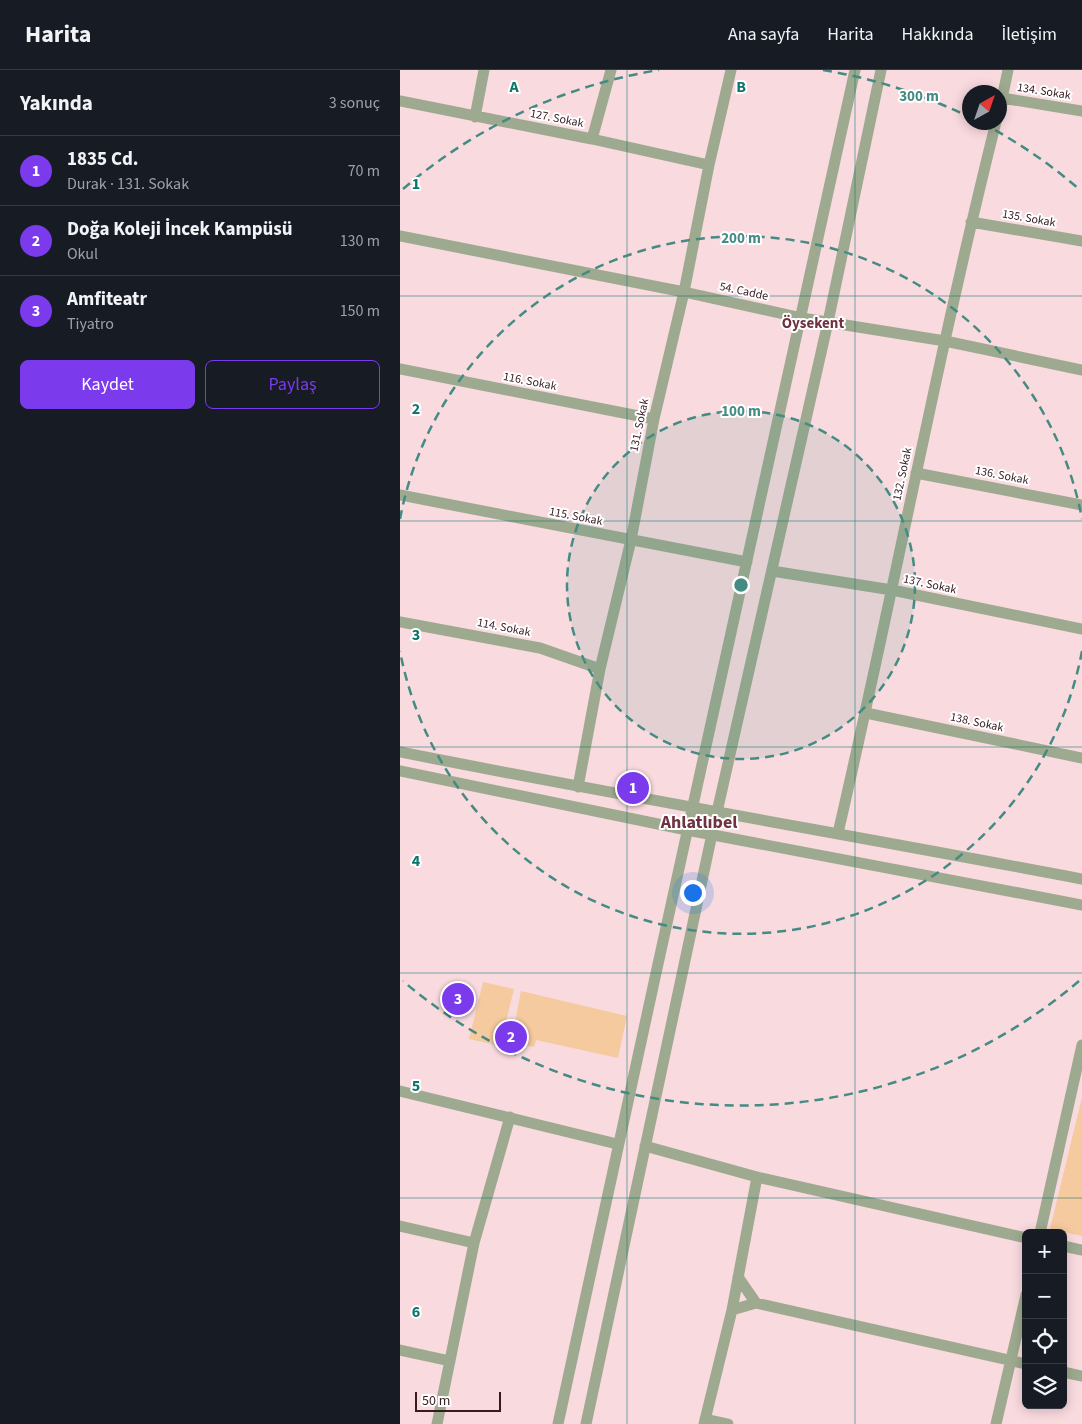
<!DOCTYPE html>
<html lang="tr">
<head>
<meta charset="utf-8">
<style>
  :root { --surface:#171b24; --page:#242831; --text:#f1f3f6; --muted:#9ea1a6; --line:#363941; --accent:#7c3aed }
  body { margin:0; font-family:"Source Sans 3",sans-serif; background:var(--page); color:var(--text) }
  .controls { position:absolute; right:15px; bottom:15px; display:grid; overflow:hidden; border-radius:8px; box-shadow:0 2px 12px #0003 }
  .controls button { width:45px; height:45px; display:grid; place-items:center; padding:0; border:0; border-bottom:1px solid var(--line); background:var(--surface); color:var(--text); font:25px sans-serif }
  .compass { position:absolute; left:562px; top:15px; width:45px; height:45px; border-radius:50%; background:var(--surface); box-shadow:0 2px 12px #0003; rotate:40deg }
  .scale { position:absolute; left:15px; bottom:12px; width:86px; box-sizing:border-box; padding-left:5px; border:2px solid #361a20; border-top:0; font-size:14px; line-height:18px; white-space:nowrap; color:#361a20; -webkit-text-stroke:4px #fff; paint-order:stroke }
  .you { position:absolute; left:292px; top:822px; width:18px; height:18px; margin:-12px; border:4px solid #fff; border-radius:50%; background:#1a73e8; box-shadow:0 0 0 8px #1a73e833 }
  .badge { display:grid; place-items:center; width:32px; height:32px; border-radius:50%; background:var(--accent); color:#fff; font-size:16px; font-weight:700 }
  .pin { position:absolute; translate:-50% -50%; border:2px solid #fff; box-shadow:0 1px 5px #0006 }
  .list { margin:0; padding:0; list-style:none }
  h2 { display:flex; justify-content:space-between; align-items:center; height:65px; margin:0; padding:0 20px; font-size:21px }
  h2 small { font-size:16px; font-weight:400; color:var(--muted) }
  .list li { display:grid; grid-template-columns:32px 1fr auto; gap:15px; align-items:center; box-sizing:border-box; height:70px; padding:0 20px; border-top:1px solid var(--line) }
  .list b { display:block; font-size:19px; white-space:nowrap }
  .list p { margin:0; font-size:16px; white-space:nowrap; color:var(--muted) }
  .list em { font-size:16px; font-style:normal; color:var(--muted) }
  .actions { display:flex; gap:10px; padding:15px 20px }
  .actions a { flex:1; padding:11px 0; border:1px solid var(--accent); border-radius:8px; text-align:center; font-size:18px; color:var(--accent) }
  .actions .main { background:var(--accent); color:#fff }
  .icon { flex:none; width:28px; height:28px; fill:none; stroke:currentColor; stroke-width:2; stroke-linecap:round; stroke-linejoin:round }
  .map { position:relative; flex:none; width:682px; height:1354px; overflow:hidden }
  header { display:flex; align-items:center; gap:30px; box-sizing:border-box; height:70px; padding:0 25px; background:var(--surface); border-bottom:1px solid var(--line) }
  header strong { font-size:24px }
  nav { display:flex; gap:28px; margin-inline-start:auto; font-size:18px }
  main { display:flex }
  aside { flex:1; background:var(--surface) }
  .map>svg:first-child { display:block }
  .green { fill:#f5ca9f }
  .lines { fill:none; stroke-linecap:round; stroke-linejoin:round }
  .minor { stroke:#9eaa8f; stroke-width:11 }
  .grid { fill:none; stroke:#0f766e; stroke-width:1; stroke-opacity:0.55 }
  .ring { fill:none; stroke:#448b83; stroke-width:2.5; stroke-dasharray:9 6 }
  .labels { text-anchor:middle; stroke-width:4; stroke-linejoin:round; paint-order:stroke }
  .street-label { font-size:12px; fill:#361a20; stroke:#fff }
  .quarter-label { font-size:15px; font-weight:bold; fill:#6f3241; stroke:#fff }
  .district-label { font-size:18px; font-weight:bold; fill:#6f3241; stroke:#fff }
  .grid-label { font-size:16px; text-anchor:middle; font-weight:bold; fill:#0f766e; stroke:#fff; stroke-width:4; stroke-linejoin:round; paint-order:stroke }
  .centre { fill:#448b83; stroke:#fff; stroke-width:2.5 }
  .ring-label { font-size:15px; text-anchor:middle; font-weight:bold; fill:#448b83; stroke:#fff; stroke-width:4; stroke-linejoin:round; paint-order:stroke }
</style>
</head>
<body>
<header>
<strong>Harita</strong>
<nav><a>Ana sayfa</a><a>Harita</a><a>Hakkında</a><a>İletişim</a></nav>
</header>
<main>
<aside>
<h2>Yakında<small>3 sonuç</small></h2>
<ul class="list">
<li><span class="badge">1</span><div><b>1835 Cd.</b><p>Durak · 131. Sokak</p></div><em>70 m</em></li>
<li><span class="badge">2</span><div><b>Doğa Koleji İncek Kampüsü</b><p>Okul</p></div><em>130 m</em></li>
<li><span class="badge">3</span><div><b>Amfiteatr</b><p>Tiyatro</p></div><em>150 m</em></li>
</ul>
<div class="actions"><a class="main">Kaydet</a><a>Paylaş</a></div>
</aside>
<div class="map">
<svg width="682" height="1354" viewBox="0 0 682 1354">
  <rect width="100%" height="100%" fill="#f9dadf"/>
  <path class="green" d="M83 912 114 919 100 976 69 969Z
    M121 921 227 946 218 988 136 970 134 977 111 972Z
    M682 1027V1166L650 1159Z"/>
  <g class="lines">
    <path class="minor" d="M602 28 682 41
      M0 31 192 69 309 95
      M600 38 608 0
      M75 47 84 0
      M192 69 211 0
      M571 152 682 171
      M0 166 284 222 402 248 545 271 682 300
      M0 299 254 349
      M516 403 682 435
      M0 425 347 492
      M372 501 492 520 682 559
      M0 552 140 578 200 599
      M466 643 682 688
      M0 682C227 727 455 766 682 809
      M0 701 287 760 682 835
      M178 717 200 599 231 470 254 349 284 222 309 95 331 0
      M438 763C493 526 537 288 596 52
      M0 1021 217 1074
      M245 1076 357 1107 626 1168
      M0 1156 74 1173
      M640 1163 682 975
      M663 1176 682 1180
      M338 1207 356 1233
      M332 1240 356 1233 626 1294
      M0 1280 50 1291
      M663 1302 682 1306
      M305 1349 328 1354
      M37 1354 74 1173 110 1047
      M158 1354C254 902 358 452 455 0
      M186 1354 312 764 428 252 481 0
      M304 1354 332 1240 357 1107
      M596 1354 626 1225"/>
  </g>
  <path class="grid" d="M227 0V1354M455 0V1354M0 226H682M0 451H682M0 677H682M0 903H682M0 1128H682"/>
  <circle cx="341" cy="515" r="174" fill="#448b83" fill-opacity=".12"/>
  <g class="ring">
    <circle cx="341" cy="515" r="174"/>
    <path d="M682 581A347 347 0 0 1 0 581M0 449A347 347 0 0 1 682 449"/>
    <path d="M679 911A521 521 0 0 1 3 911M3 119A521 521 0 0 1 259 0M423 0A521 521 0 0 1 569 47M582 53A521 521 0 0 1 679 119"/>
  </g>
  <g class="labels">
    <g class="street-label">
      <text transform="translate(644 21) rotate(9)" y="4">134. Sokak</text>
      <text transform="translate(157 48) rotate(11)" y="4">127. Sokak</text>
      <text transform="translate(629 148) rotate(10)" y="4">135. Sokak</text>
      <text transform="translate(344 221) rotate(12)" y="4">54. Cadde</text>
      <text transform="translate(130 311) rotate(11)" y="4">116. Sokak</text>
      <text transform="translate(239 355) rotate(-78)" y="4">131. Sokak</text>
      <text transform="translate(502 404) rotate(-78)" y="4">132. Sokak</text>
      <text transform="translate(602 405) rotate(11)" y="4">136. Sokak</text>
      <text transform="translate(176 446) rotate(11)" y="4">115. Sokak</text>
      <text transform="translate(530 514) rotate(12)" y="4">137. Sokak</text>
      <text transform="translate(104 557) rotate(11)" y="4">114. Sokak</text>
      <text transform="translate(577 652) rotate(12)" y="4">138. Sokak</text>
    </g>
    <g class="quarter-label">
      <text x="413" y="258">Öysekent</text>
    </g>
    <g class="district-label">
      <text x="299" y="758">Ahlatlıbel</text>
    </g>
  </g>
  <g class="grid-label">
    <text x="114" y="22">A</text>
    <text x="341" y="22">B</text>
    <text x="16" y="119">1</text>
    <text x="16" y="344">2</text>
    <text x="16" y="570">3</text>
    <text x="16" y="796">4</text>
    <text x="16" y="1021">5</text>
    <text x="16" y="1247">6</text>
  </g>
  <circle cx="341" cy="515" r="8" class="centre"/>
  <g class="ring-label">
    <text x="519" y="31">300 m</text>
    <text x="341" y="173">200 m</text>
    <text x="341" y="346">100 m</text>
  </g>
</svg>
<div class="controls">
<button>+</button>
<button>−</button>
<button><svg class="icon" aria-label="locate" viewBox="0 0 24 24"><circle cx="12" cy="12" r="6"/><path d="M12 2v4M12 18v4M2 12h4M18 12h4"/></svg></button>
<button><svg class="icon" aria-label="layers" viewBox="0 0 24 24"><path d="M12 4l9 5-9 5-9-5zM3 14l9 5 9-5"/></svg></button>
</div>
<svg class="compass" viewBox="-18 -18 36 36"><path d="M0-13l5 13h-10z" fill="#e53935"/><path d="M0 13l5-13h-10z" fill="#9ea1a6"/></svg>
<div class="scale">50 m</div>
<div class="you"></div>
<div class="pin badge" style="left:233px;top:718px">1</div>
<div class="pin badge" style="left:111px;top:967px">2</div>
<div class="pin badge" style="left:58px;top:929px">3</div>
</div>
</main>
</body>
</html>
